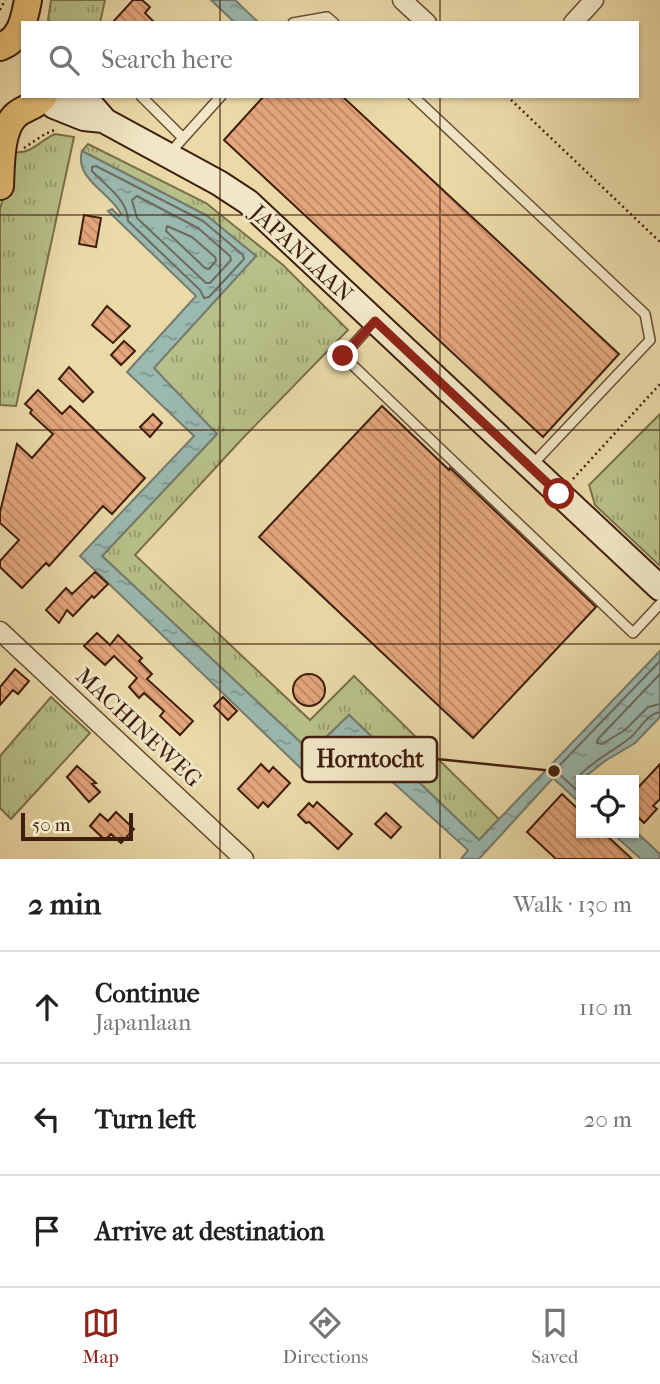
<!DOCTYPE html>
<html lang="en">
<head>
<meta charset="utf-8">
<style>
  :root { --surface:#fff; --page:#f6f6f6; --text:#202124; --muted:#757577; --line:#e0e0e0; --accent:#8f2418 }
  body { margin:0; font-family:"IM FELL French Canon",serif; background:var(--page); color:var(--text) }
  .controls { position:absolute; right:21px; bottom:21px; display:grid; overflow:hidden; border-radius:0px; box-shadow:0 2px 5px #0004 }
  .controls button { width:63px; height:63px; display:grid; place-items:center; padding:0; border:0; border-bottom:2px solid var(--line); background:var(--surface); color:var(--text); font:35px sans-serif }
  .scale { position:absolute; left:21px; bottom:18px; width:112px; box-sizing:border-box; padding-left:7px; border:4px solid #401e0d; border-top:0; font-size:19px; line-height:24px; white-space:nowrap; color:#401e0d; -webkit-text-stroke:5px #f1e7c6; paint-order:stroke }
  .stop { position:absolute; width:21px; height:21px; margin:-16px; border:5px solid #8f2418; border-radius:50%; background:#fff }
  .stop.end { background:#8f2418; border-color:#fff; box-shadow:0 2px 7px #0008 }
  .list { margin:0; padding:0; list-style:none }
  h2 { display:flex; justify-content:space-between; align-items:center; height:91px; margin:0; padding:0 28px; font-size:30px }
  h2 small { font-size:23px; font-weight:400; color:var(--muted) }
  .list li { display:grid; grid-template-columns:46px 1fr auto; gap:21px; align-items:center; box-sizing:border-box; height:112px; padding:0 28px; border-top:2px solid var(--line) }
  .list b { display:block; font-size:26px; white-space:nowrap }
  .list p { margin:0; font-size:23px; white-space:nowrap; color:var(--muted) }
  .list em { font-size:23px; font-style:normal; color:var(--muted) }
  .icon { flex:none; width:38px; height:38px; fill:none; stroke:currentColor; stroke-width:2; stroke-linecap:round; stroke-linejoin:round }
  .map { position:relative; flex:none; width:660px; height:859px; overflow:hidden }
  .search { position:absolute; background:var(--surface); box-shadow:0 2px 5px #0004; left:21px; right:21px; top:21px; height:77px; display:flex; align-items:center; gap:18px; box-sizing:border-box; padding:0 24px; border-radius:0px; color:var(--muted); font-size:26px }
  .sheet { height:427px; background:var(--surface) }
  nav { display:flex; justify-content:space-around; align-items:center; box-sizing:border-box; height:98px; border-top:2px solid var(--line); background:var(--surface); font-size:19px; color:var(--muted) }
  nav a { display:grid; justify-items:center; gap:4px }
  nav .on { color:var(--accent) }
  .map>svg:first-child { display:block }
  .grass { fill:url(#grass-tufts); stroke:#7c6f4a; stroke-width:2 }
  .water { fill:url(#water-ripples); stroke:#767b6f; stroke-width:2 }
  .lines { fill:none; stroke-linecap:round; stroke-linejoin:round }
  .shore { stroke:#6d6c5e; stroke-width:2 }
  .building { fill:url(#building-back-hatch); stroke:#401e0d; stroke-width:2 }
  .lane-casing { stroke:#6a4d34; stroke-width:12 }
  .street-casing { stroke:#6a4d34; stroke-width:21 }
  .secondary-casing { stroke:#401e0d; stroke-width:28 }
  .primary-casing { stroke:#401e0d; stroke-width:30 }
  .path { stroke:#401e0d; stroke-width:2.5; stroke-dasharray:2 3.5; stroke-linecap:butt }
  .lane { stroke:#f1e7c6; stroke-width:9 }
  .street { stroke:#f1e7c6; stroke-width:18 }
  .secondary { stroke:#f1e7c6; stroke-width:24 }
  .primary { stroke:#e5bd74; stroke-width:26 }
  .route { stroke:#8f2418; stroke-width:9 }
  .grid { fill:none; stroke:#401e0d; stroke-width:2; stroke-opacity:0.55 }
  .labels { text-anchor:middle; stroke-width:6; stroke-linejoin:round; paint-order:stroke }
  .street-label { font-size:23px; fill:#401e0d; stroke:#f1e7c6 }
  .leader { fill:none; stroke:#401e0d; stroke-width:2.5 }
  .callout-dot { fill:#401e0d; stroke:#f1e7c6; stroke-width:2.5 }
  .callout { fill:#f1e7c6; stroke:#401e0d; stroke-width:2.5 }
  .callout-label { font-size:24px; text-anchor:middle; font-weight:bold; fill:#401e0d }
</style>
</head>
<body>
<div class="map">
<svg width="660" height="859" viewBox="0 0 660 859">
  <defs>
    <pattern id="grass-tufts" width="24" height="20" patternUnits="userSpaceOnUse" patternTransform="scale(1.75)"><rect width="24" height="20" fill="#b7c088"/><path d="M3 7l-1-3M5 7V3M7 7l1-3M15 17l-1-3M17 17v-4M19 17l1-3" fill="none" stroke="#969b6e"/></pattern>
    <pattern id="water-ripples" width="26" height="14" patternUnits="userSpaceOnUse" patternTransform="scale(1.75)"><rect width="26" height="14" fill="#9ab9b0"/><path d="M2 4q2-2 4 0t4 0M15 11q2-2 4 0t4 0" fill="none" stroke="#7f968e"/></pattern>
    <pattern id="building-back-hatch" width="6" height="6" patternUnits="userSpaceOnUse" patternTransform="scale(1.75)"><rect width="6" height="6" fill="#e5a77d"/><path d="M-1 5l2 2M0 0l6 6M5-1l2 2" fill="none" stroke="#bb8765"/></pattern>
  </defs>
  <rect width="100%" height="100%" fill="#eadaa8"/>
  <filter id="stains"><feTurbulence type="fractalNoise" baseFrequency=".00286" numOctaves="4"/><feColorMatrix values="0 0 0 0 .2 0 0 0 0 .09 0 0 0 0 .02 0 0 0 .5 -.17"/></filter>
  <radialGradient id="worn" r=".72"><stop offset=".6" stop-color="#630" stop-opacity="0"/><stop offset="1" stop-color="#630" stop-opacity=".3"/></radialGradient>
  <path class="grass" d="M51 0H105L100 23H53L48 20Z
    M55 134 74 137 16 406 0 405V209L16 152C31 154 41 140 55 134Z
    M88 144 206 203 283 265 348 330 243 438 135 555 310 720 354 676 499 819 479 840 349 715 311 752 102 556 217 434 153 368 256 256 206 215 82 151Z
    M660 414V566L595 505 589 485Z
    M51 697 90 733 11 819 0 808V756Z"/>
  <path class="water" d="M211 0H235L258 22 235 23Z
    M82 151 206 215 256 256 154 368 217 434 102 556 311 752 349 715 479 840 660 651V717L635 743 605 761 581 780V804L553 778 479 859H461L468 850 348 742 312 779 80 556 194 436 127 372 196 296 108 211 112 209 119 216 121 214C110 192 74 179 82 151Z
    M634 830 660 854V859H641L612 833H634Z"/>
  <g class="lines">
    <path class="shore" d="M96 166 203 221 243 255 244 259 209 297 204 298 200 290 128 221C128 200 106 186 92 171V167Z
      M137 196 198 228 230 256 231 260 210 283H206L137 218 132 200Z
      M167 226 192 237 215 257 216 261 209 269 205 268 166 231Z
      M660 674 598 739 597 743 602 744 625 730 648 707 660 704
      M581 784V774C598 757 614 751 631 737 640 729 647 714 660 712
      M581 794 558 773 557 768 660 661"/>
  </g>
  <path class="building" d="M133 0H142L150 7 145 13 155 23H112Z
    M264 96H342L619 354 543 437 224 140Z
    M84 215 101 218 96 247 79 244Z
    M107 306 130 326 113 343 92 325Z
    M124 341 135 351 121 365 111 355Z
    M69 367 93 392 83 402 59 379Z
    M38 390 62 414 70 406 145 478 112 514 103 506 49 566 46 563 22 588 0 567V561L19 540 0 523V512L17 444 32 458 53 434 30 413 32 410 25 404Z
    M382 406 449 470 450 468 596 607 473 738 259 537Z
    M153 414 162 423 150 437 140 427Z
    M95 572 108 584 94 598 92 596 73 616 67 610 59 623 46 610 66 588 72 594Z
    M97 633 110 645 118 635 142 658 139 661 152 674 147 679 193 721 180 735 160 716 164 711 144 693 139 698 129 687 137 678 114 656 105 665 84 646Z
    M15 669 29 681 18 694 13 690 0 705V687Z
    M293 690a16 16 0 1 1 32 0a16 16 0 1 1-32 0Z
    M223 697 237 711 228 720 214 706Z
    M261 764 269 772 273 767 290 783 268 807 263 802 258 808 238 789Z
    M660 764V799L653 806 657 809 644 823 634 813V792Z
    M77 766 96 783 92 784 100 792 89 802 67 777Z
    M562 794 581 812V833H604L632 859H556L527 832Z
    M317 802 352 834 338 849 309 822 306 823 298 815 309 803 313 807Z
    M116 812 134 829 121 843 111 834 105 840 90 826 100 814 108 821Z
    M386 813 401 827 391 838 375 824Z"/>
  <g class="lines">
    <g class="lane-casing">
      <path id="lane" d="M293 23 327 17 334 23
        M141 96 183 138
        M413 96 645 314 650 340 532 465
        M168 155 221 96
        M374 322 343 356 633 633 660 604"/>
    </g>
    <g class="street-casing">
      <path id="street" d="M402 0 427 23
        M573 23 594 0
        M0 631 244 859"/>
    </g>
    <g class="secondary-casing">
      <path id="secondary" d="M77 96 91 105 105 121 219 183 248 202 660 588
        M54 106 84 118 103 120"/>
    </g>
    <g class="primary-casing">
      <path id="primary" d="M0 47C21 39 24 21 28 0
        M0 186C1 166 0 129 16 115 25 107 36 107 44 96"/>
    </g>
    <path class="path" d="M0 10 5 0
      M507 96 660 242
      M24 148 45 134 57 129
      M573 479 660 384"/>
    <use href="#lane" class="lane"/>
    <use href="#street" class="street"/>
    <use href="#secondary" class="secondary"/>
    <use href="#primary" class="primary"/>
  </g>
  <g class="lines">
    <path class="route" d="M343 356 375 321 559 494"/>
  </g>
  <path class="grid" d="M220 0V23M440 0V23M220 96V859M440 96V859M0 215H660M0 430H660M0 644H660"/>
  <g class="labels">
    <g class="street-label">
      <text transform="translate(302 253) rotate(43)" y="8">JAPANLAAN</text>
      <text transform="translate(139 727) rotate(43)" y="8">MACHINEWEG</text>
    </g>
  </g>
  <path class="leader" d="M554 771L437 759"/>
  <circle class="callout-dot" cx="554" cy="771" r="7"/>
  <rect class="callout" x="302" y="737" width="135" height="45" rx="7"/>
  <g class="callout-label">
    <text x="370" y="767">Horntocht</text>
  </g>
  <rect width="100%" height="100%" filter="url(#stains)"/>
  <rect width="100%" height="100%" fill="url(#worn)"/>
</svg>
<div class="controls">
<button><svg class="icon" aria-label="locate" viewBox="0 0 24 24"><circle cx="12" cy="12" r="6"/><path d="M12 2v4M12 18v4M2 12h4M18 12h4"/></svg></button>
</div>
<div class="scale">50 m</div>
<div class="stop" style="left:559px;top:494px"></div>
<div class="stop end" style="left:343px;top:356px"></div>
<div class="search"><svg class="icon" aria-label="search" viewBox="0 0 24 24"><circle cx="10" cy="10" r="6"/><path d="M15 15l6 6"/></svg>Search here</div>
</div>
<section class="sheet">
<h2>2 min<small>Walk · 130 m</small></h2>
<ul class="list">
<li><svg class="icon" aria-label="ahead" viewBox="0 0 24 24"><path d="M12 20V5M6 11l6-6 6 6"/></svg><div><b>Continue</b><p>Japanlaan</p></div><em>110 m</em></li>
<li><svg class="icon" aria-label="left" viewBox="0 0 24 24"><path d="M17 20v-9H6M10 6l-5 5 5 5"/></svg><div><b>Turn left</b></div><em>20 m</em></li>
<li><svg class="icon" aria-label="arrive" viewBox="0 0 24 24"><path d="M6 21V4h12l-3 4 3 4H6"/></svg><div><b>Arrive at destination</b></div></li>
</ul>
</section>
<nav>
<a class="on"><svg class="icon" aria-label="map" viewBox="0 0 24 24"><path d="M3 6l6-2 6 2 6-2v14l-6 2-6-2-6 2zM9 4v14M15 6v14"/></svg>Map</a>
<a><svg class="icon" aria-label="directions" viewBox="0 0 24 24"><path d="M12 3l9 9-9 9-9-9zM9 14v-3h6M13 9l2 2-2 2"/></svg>Directions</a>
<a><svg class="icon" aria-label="saved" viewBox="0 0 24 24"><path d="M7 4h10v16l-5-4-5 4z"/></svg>Saved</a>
</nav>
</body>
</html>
